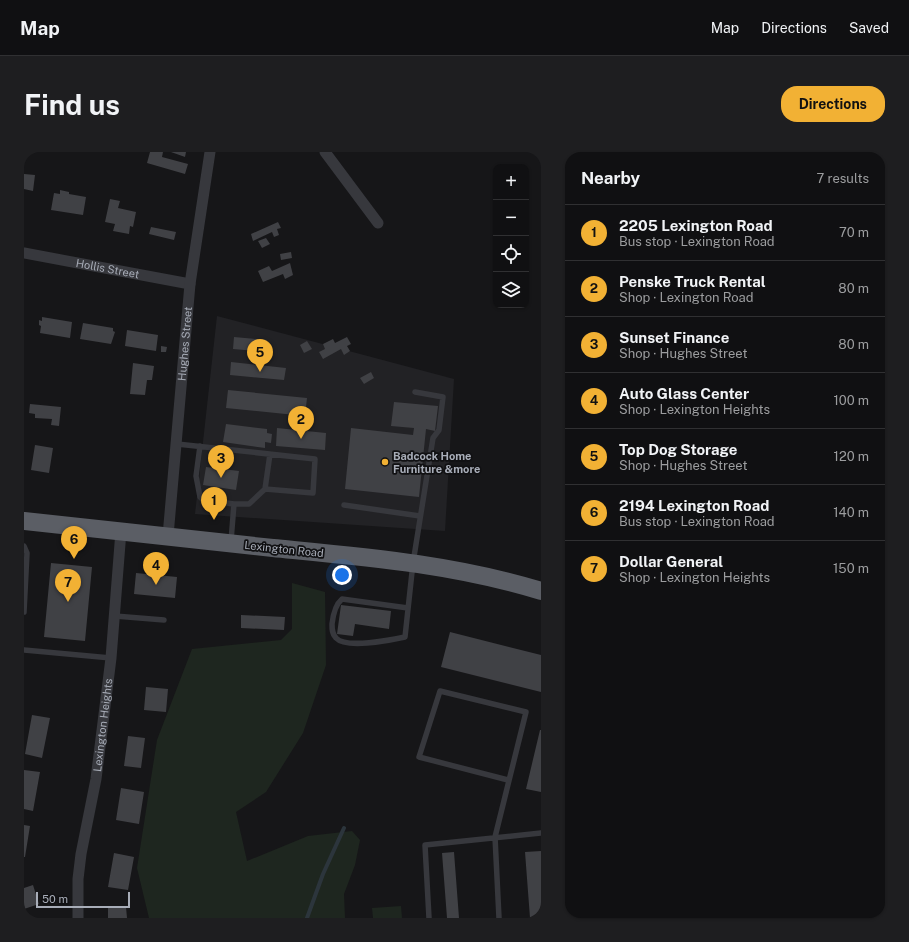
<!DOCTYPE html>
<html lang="en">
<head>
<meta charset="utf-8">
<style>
  :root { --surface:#101012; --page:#1e1e20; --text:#f1f3f6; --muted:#9c9d9f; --line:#303032; --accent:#f2b134 }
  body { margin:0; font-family:"Public Sans",sans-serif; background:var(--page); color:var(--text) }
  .controls { position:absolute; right:12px; top:12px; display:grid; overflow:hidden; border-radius:8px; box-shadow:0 1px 3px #0004 }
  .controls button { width:36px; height:36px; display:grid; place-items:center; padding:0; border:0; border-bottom:1px solid var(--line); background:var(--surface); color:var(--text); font:20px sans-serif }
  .scale { position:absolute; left:12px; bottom:10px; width:94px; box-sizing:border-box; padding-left:4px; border:2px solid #a8adb8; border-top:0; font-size:11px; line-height:14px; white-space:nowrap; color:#a8adb8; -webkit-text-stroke:3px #111113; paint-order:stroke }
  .you { position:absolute; left:318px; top:423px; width:14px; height:14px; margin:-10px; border:3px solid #fff; border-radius:50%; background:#1a73e8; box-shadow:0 0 0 6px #1a73e833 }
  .badge { display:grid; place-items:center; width:26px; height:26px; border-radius:50%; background:var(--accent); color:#111; font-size:13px; font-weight:700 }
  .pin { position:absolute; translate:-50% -33px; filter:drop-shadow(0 1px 2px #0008) }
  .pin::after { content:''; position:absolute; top:21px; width:14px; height:12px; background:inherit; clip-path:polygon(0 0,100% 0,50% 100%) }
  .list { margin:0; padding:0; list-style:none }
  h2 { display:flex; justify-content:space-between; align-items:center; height:52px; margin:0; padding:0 16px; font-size:17px }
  h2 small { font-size:13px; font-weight:400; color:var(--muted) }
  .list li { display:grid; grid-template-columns:26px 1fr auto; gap:12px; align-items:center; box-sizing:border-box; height:56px; padding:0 16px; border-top:1px solid var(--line) }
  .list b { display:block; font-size:15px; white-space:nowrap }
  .list p { margin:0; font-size:13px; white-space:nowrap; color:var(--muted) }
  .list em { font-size:13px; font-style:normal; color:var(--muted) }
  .icon { flex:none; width:22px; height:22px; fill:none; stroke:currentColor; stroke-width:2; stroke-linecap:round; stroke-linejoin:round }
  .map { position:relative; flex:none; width:517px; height:766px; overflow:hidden; border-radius:16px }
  header { display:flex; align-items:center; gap:24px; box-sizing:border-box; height:56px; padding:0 20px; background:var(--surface); border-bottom:1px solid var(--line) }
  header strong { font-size:19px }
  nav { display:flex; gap:22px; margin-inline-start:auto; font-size:14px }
  .intro { display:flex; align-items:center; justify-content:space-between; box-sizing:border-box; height:96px; padding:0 24px }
  h1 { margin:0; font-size:28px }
  .button { padding:10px 18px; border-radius:16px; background:var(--accent); color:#111; font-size:14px; font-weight:700 }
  main { display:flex; gap:24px; padding:0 24px }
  aside { flex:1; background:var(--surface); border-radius:16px; box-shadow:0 1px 3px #0004 }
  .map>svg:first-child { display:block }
  .built { fill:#222225 }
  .green { fill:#1e261f }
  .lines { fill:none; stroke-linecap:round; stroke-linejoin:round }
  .stream { stroke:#2c353c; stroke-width:4 }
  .building { fill:#404145 }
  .service { stroke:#37383d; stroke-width:5.5 }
  .minor { stroke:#37383d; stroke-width:11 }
  .trunk { stroke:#5b5e65; stroke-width:18 }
  .poi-dot { fill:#f2b134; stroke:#111113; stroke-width:1.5 }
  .labels { text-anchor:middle; stroke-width:3.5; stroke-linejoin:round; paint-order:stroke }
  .street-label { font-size:11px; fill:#a8adb8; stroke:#111113 }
  .poi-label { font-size:11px; font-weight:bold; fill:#a8adb8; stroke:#111113; text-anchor:start }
</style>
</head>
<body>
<header>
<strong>Map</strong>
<nav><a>Map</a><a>Directions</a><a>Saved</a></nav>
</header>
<div class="intro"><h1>Find us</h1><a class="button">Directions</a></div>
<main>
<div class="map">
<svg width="517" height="766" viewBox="0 0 517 766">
  <rect width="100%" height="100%" fill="#161618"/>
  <path class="built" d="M193 164 430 227 421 379 171 362Z"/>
  <path class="green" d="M268 431 301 440 302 513 279 581 242 640 212 660 223 709 284 684 328 679 336 688 331 713 320 742 321 766H125L113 716 133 588 168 497 257 488 268 477Z
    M377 754 378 766H349L348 756Z"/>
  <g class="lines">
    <path class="stream" d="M283 766 299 722 320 676"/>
  </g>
  <path class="building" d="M126 0H139L138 5 164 12 161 22 123 11Z
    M147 0H162L161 5Z
    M0 22 11 23 9 39 0 37Z
    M36 38 45 40V42L62 45 59 63 27 58 30 41 36 42Z
    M86 47 96 49 94 56 112 60 109 75 106 74 105 82 89 79 91 72 81 70Z
    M254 70 257 76 253 77 255 83 250 85 248 80 229 89 227 82Z
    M127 75 152 80 150 88 125 82Z
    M242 86 246 92 238 96 234 89Z
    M267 100 268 106 257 108 256 102Z
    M266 111 269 123 261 127 259 122 239 130 234 119 245 114 248 119Z
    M18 165 48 170 46 186 16 181 17 174 15 173V168L18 169Z
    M59 171 89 176V179L91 180 87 192 56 187Z
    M103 178 134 183 132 199 101 194Z
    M210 185 243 188 242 200 209 197Z
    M323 185 327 192 323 194 326 199 320 203 317 197 299 207 295 200 301 197 299 192 309 187 311 191Z
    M283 189 288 197 280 201 276 193Z
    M137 194 143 195 142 200H137Z
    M207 210 262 216 260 228 206 223Z
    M109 211 130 214 128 228H123L121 243 106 242Z
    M347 220 350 226 340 232 336 226Z
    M204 238 283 246 281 264 202 256Z
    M370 250 414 254 411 279 402 277 395 345 321 337 327 276 389 283 390 276 367 274Z
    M6 252 37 255 35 274 27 273 28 267 11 266V262L5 261Z
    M202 272 243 277V281L248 282 247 291 241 290V296L199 290Z
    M253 276 302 281 301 298 252 294Z
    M11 293 29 296 25 321 7 318Z
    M182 315 215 319 212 338 179 333Z
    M27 411 68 415 61 489 20 485Z
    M112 421 153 425 151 446 110 442Z
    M317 453 367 459 365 477 331 472 329 484 313 482Z
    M217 463 261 465 260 478 217 476Z
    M426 480 517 503V540L417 515Z
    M122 535 144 537 142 560 120 558Z
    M8 563 26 566 18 606 1 602Z
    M516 578H517V640L502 637Z
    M104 584 121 586 117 616 100 614Z
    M0 618 16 620 9 659 0 657Z
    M97 636 120 640 115 672 92 668Z
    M0 673 6 674 1 705H0Z
    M517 699V766H506L501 700Z
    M430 700 435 766H423L418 701Z
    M90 701 110 705 104 738 84 735Z
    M9 733 15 752 0 757V736Z
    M84 755H102L103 766H84Z"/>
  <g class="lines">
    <path class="service" d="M153 292 291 307 289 341 241 337 246 302
      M176 294 172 324 176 345 179 348 210 352
      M320 353 396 364
      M207 389 210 352H225L241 337
      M0 394 3 401 0 460
      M384 456 318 447C311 453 309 463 308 472 308 477 308 482 312 486 322 497 367 488 381 485L389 411 409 286 415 278 419 245 391 240
      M91 464 140 468
      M0 498 87 506
      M405 766 401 693 517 681
      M475 766 471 685 502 560 416 539 395 605 484 628"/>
    <g class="minor">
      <path d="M301 0 354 71"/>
      <path id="s1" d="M0 101 166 132"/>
      <path id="s2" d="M144 384 166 132 186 0"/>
      <path id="s3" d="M54 766V727L57 702 72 627 87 506 97 379"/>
    </g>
    <path class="trunk" d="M0 369C83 378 166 387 249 396 341 405 429 412 517 439"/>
  </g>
  <circle class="poi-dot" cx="361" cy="310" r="4"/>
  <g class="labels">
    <g class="street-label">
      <text dy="4" stroke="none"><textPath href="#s1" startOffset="85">Hollis Street</textPath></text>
      <text dy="4" stroke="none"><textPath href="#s2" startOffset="193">Hughes Street</textPath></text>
      <text transform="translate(260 397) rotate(6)" y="4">Lexington Road</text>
      <text dy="4" stroke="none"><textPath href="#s3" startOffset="195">Lexington Heights</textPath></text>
    </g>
    <g class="poi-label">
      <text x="369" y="308">Badcock Home<tspan x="369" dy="13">Furniture &amp;more</tspan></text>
    </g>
  </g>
</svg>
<div class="controls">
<button>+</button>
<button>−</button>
<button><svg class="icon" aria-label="locate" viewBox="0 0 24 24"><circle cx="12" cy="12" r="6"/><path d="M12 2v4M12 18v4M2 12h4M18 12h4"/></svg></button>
<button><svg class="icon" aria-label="layers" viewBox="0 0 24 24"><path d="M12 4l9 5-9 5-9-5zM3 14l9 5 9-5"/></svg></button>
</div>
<div class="scale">50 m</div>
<div class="you"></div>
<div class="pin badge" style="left:190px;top:368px">1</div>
<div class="pin badge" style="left:277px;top:287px">2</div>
<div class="pin badge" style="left:197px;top:326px">3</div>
<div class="pin badge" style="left:132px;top:433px">4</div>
<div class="pin badge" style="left:236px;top:220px">5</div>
<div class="pin badge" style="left:50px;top:407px">6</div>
<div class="pin badge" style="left:44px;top:450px">7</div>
</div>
<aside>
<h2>Nearby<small>7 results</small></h2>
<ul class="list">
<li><span class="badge">1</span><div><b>2205 Lexington Road</b><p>Bus stop · Lexington Road</p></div><em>70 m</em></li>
<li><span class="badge">2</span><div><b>Penske Truck Rental</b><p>Shop · Lexington Road</p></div><em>80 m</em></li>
<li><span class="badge">3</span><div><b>Sunset Finance</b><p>Shop · Hughes Street</p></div><em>80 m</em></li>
<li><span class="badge">4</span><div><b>Auto Glass Center</b><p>Shop · Lexington Heights</p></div><em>100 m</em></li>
<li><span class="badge">5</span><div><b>Top Dog Storage</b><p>Shop · Hughes Street</p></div><em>120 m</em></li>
<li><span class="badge">6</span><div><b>2194 Lexington Road</b><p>Bus stop · Lexington Road</p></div><em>140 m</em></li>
<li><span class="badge">7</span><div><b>Dollar General</b><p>Shop · Lexington Heights</p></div><em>150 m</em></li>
</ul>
</aside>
</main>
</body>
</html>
